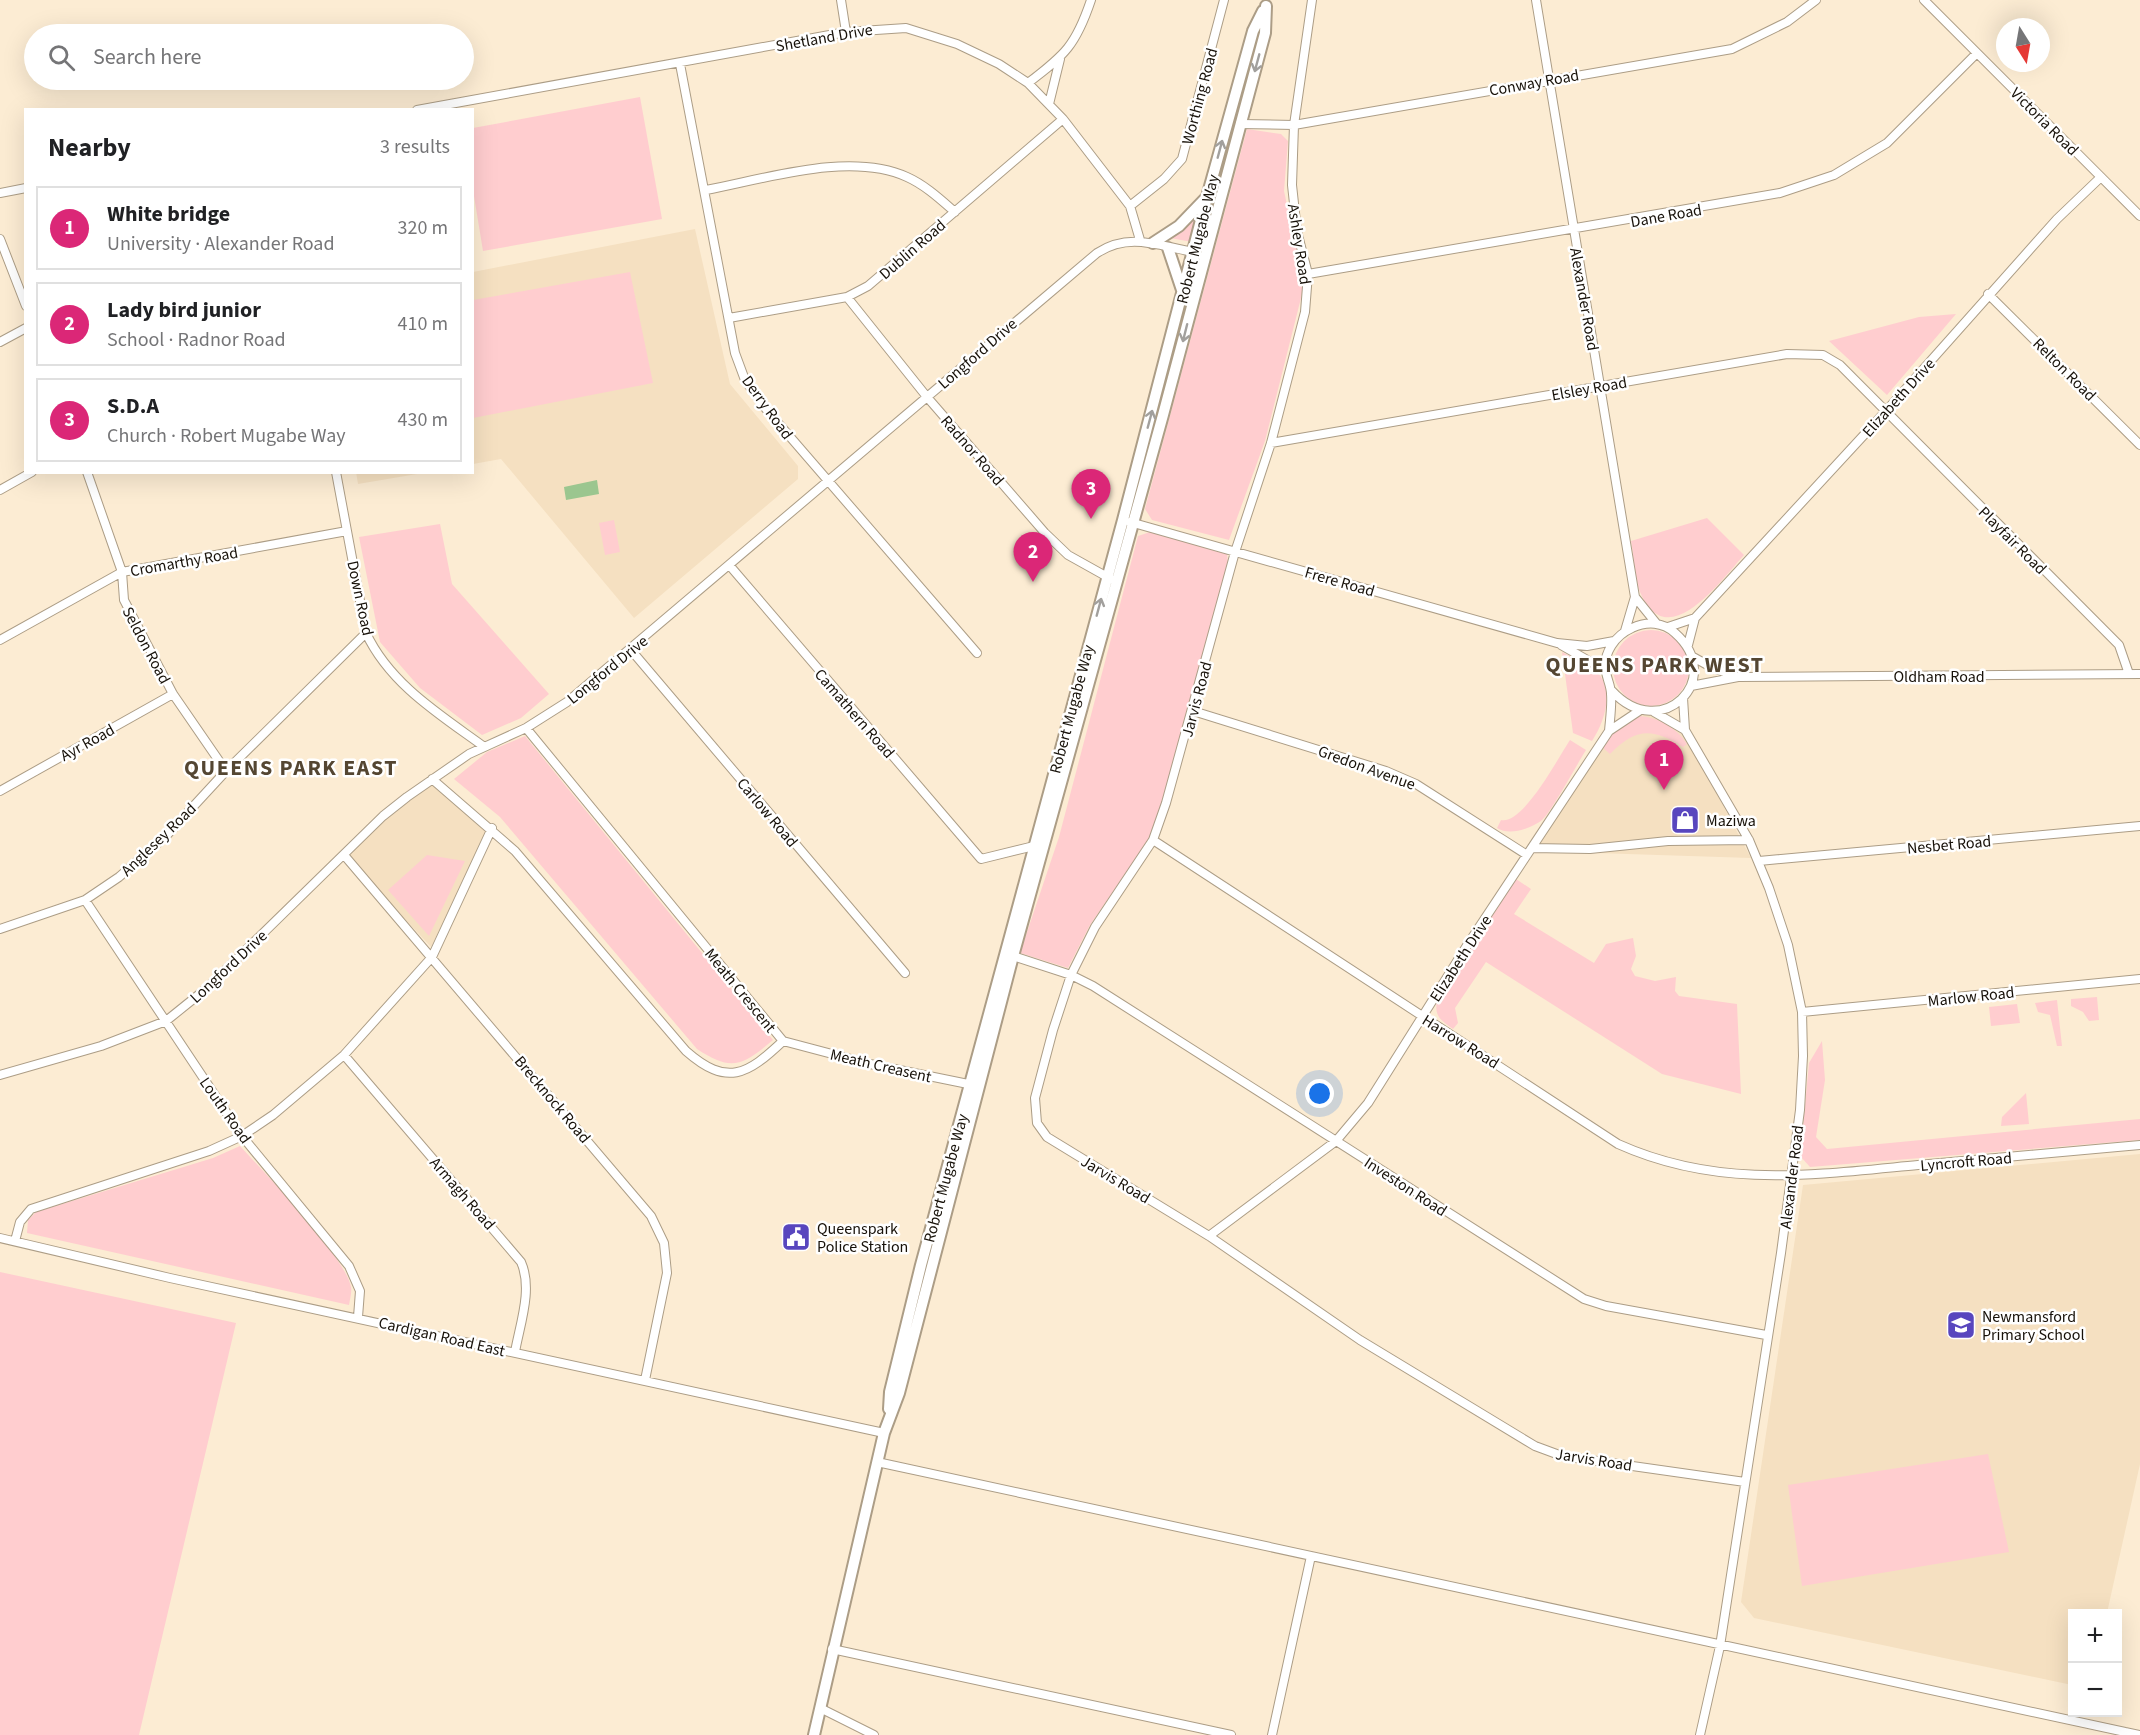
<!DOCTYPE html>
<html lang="en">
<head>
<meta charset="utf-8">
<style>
  :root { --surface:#fff; --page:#f6f6f6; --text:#202124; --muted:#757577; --line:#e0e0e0; --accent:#db2777 }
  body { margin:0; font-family:"Source Sans 3",sans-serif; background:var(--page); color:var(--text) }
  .controls { position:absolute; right:18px; bottom:18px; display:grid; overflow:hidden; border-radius:0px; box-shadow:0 6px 24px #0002 }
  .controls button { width:54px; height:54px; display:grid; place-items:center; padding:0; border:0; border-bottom:2px solid var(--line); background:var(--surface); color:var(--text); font:30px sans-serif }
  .compass { position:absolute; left:1996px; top:18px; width:54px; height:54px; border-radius:50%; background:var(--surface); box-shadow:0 6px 24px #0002; rotate:169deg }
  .you { position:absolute; left:1320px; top:1094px; width:21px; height:21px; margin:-15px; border:4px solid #fff; border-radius:50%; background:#1a73e8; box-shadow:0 0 0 9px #1a73e833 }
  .badge { display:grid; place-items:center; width:39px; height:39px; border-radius:50%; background:var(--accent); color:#fff; font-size:20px; font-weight:700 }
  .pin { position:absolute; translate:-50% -50px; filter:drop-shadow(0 2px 3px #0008) }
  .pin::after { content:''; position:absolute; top:32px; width:21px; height:18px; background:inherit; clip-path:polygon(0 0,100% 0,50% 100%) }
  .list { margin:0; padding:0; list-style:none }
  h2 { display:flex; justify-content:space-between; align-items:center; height:78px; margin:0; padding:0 24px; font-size:26px }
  h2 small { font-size:20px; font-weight:400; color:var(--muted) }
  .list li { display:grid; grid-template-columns:39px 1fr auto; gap:18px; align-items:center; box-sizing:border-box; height:84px; margin:0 12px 12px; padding:0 12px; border:2px solid var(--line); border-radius:0px }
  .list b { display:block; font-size:22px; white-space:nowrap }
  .list p { margin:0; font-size:20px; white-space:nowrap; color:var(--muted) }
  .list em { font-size:20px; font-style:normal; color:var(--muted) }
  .icon { flex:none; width:33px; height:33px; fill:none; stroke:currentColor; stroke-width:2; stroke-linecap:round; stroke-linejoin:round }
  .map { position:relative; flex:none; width:2140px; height:1735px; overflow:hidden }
  .search { position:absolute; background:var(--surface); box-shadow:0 6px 24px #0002; left:24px; top:24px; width:450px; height:66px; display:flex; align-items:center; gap:15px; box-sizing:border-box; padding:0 21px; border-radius:33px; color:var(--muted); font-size:22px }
  .panel { position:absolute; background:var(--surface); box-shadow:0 6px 24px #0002; left:24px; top:108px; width:450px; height:366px; border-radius:0px }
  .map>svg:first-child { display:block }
  .built { fill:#f5e0c1 }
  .green { fill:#ffcdcf }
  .water { fill:#9bc68f }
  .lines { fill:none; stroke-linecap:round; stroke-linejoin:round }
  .street-casing { stroke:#ac9d86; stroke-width:10 }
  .secondary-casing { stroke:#ac9d86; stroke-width:14 }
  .street { stroke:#fff; stroke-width:8 }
  .secondary { stroke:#fff; stroke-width:10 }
  .oneway { stroke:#a2a09d }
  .labels { text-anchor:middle; stroke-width:5; stroke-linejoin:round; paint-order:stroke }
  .street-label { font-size:16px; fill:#171109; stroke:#fff }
  .poi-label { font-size:16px; fill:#171109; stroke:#fff; text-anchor:start }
  .district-label { font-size:22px; font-weight:bold; letter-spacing:1.5px; fill:#544632; stroke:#fff }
</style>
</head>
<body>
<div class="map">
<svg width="2140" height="1735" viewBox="0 0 2140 1735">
  <rect width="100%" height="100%" fill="#fcecd3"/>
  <path class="built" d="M695 229 730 384 798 466V479L634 618 501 459 473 464V272Z
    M356 472H423V473L358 484Z
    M1640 713 1653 714 1684 732 1751 858 1534 851 1610 733Z
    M432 781 489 829 431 947 346 856 384 817Z
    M2140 1154V1464L2107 1613 2072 1614V1685L1754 1618 1741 1602 1803 1185Z"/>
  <path class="green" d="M640 97 662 219 483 251 473 190V128Z
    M1247 129 1281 134 1288 141 1284 191 1302 275V294L1265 441 1229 540 1152 520 1145 509Z
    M1202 208 1192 242 1170 238Z
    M630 272 653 383 473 418V300Z
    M1956 314 1887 395 1829 341 1919 317Z
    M1707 518 1744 555C1722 579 1667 657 1640 592 1634 577 1634 557 1631 541Z
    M614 520 620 552 605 555 599 523Z
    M440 524 452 584 549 694 521 718 482 735 420 688 380 642 359 537Z
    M1150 532 1227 554 1228 563 1162 802 1149 839 1090 925 1068 968 1020 953 1059 837 1138 536Z
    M1613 668a38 38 0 1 1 76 0a38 38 0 1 1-76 0Z
    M1562 652C1572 658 1592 665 1599 674 1614 694 1604 723 1592 741L1573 733Z
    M1640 716C1659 718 1676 727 1687 744L1683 747C1653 728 1636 727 1610 754L1603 748 1612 734Z
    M525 736 773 1040C742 1066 732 1072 697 1049L500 817 454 779 487 752Z
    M1570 740 1586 750C1577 764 1551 813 1541 821 1529 829 1509 836 1497 828L1501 820C1523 825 1558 758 1570 740Z
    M427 855 465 861 429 936 388 890Z
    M1516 879 1531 889 1514 914 1594 963 1606 944 1633 938 1636 956 1631 969 1635 976 1655 981 1676 977 1675 991 1679 996 1737 1004 1741 1094 1662 1074 1486 962 1455 1008 1458 1023 1453 1029C1441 1020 1434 1017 1437 1001Z
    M2097 997 2099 1020 2089 1021 2083 1012 2071 1006V999Z
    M2057 1000 2062 1046H2057L2050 1015 2038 1012 2035 1003Z
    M2017 1004 2020 1023 1991 1026 1989 1007Z
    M1822 1041 1825 1080 1816 1137 1827 1149 2140 1119V1140L1810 1167 1801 1157V1148L1809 1063Z
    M2026 1093 2029 1124 2001 1126 2002 1117Z
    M240 1146C263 1171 346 1258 351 1287 352 1292 350 1299 349 1305L27 1233 28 1220 36 1212 213 1158Z
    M0 1272 236 1323 139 1735H0Z
    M1988 1454 2009 1552 1802 1586 1788 1485Z"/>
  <path class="water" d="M597 480 599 494 566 500 564 487Z"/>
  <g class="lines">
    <g class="street-casing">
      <path id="street" d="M841 0 846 32
        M1312 0 1294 125 1292 185 1297 231 1308 274 1305 312 1271 443 1235 552 1166 803 1153 840 1095 927 1071 975 1053 1030 1035 1098 1037 1123 1047 1137 1209 1236 1360 1340 1535 1446 1562 1456 1745 1482
        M1536 0 1635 597 1625 631
        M1924 0 2140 216
        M680 64 735 353 745 380 766 409 977 653
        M1028 83C1065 55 1076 45 1091 0
        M1049 104 1060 59
        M417 110 846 32 906 28 957 44 999 64 1028 83 1063 119 1130 206 1140 240
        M1240 124 1294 125 1732 49 1787 22 1816 0
        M706 190C765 179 850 151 907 177 925 185 940 199 955 212
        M0 193 26 188
        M1130 206 1164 179 1182 159 1224 0
        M0 239 26 306
        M1194 252 1209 232
        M1194 254 1196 281
        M1308 274 1780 193 1834 175 1887 143 1977 53
        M1988 294 2140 445
        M847 297 927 397 1045 533 1068 555 1111 579
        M729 318 847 297 868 286 1063 119
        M0 342 26 328
        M1271 443 1787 354 1823 355 1840 365 2119 645 2129 674
        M87 472 122 572 124 600 173 694 226 771
        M336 472 366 633C390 684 439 714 483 746
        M0 490 32 472
        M1130 522 1557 643 1587 646 1614 641
        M730 566 981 859 1034 846
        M1635 597 1656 623
        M1668 627 1695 618
        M0 640 122 572 347 531
        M1561 645 1605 670
        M1688 645 1695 618 1887 410 2057 219 2101 177
        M631 650 905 973
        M1693 657 1713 668 1735 676
        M1691 686 1738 677 2140 674
        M1683 698 1685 730 1749 840 1769 888 1788 945 1802 1012 1803 1056 1800 1110 1781 1253 1720 1646 1700 1735
        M1193 711 1386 771 1416 784 1527 855
        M1654 712 1685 730
        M1609 731C1610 719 1612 706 1611 694 1611 686 1607 679 1606 672 1602 653 1616 635 1632 628 1647 621 1663 622 1675 633 1727 679 1661 744 1612 691
        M432 779 515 851 686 1051C727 1087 747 1075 783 1041L526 728
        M0 791 173 694
        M1153 840 1618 1144C1718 1189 1813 1175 1918 1165 1992 1159 2066 1152 2140 1145
        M1532 848 1590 849 1668 841 1749 840
        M344 855 651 1216 664 1243 667 1273 645 1380
        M1759 861 2140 826
        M85 900 242 1136 349 1266 360 1291 358 1317
        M0 929 85 900 119 877 166 836 226 771 366 633
        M1010 955 1071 975 1093 986 1584 1299 1606 1306 1766 1335
        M1802 1012 2140 979
        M783 1041 870 1064 973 1085
        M344 1055 521 1262C533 1289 520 1324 515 1352
        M0 1075 101 1046 166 1021 207 988 383 816 407 797 469 754 526 728 567 702 1097 253C1130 232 1158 246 1194 252
        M1209 1236 1336 1141 1368 1103 1468 944 1609 731 1639 711
        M0 1238 170 1278 884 1433
        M15 1241 20 1222 31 1209 209 1151 242 1136 273 1115 344 1055 432 957 492 828
        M877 1462 2125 1732V1735
        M832 1649 1231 1735
        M820 1708 874 1735
        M2125 1732 2139 1735
        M1272 1735 1311 1556"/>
    </g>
    <g class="secondary-casing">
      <path id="secondary" d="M1153 243 1179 226 1205 199
        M1168 248 1182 290
        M889 1409 890 1392 921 1265 1123 520 1207 197 1253 31 1263 11
        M814 1735 884 1433 899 1393 1013 956 1163 415 1265 33 1266 6"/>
    </g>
    <use href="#street" class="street"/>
    <use href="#secondary" class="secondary"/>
  </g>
  <defs><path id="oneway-shaft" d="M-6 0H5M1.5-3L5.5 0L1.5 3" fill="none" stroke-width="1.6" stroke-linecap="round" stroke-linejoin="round" transform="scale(1.5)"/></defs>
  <g class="oneway">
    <use href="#oneway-shaft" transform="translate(1257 63) rotate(105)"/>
    <use href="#oneway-shaft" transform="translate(1220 149) rotate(-75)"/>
    <use href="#oneway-shaft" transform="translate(1185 333) rotate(104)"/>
    <use href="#oneway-shaft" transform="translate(1150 419) rotate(-75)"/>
    <use href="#oneway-shaft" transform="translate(1099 607) rotate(-75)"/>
  </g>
  <defs>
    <g id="shop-square" transform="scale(1.5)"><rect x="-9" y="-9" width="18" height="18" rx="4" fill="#5846be" stroke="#fff"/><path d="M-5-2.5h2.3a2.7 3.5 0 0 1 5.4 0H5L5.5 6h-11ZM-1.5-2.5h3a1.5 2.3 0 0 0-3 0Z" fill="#fff"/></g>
    <g id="civic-square" transform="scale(1.5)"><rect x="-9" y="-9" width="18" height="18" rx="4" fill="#5846be" stroke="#fff"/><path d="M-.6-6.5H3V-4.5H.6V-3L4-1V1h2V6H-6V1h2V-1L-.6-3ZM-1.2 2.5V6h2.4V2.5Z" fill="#fff"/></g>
    <g id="school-square" transform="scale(1.5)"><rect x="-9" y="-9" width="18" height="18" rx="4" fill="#5846be" stroke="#fff"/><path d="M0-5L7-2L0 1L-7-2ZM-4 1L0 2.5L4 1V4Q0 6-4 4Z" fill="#fff"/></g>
  </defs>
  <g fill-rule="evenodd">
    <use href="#shop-square" x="1685" y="820"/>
    <use href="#civic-square" x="796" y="1237"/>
    <use href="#school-square" x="1961" y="1325"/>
  </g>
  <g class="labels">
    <g class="street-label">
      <text transform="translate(824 37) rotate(-10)" y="6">Shetland Drive</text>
      <text transform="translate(1534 82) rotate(-10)" y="6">Conway Road</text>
      <text transform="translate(1199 96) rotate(-75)" y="6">Worthing Road</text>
      <text transform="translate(2045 121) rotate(45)" y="6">Victoria Road</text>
      <text transform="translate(1666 215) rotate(-10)" y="6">Dane Road</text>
      <text transform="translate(1197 239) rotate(-76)" y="6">Robert Mugabe Way</text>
      <text transform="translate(1300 244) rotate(81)" y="6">Ashley Road</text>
      <text transform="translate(912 249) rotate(-41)" y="6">Dublin Road</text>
      <text transform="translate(1585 299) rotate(80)" y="6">Alexander Road</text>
      <text transform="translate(977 353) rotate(-41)" y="6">Longford Drive</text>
      <text transform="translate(2065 369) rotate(45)" y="6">Relton Road</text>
      <text transform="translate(1589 388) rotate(-10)" y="6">Elsley Road</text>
      <text transform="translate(1898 397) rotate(-48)" y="6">Elizabeth Drive</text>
      <text transform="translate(768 407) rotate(54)" y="6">Derry Road</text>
      <text transform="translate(973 450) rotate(49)" y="6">Radnor Road</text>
      <text transform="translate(2013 540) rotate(45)" y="6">Playfair Road</text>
      <text transform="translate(184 561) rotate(-10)" y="6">Cromarthy Road</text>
      <text transform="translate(1340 581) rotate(16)" y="6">Frere Road</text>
      <text transform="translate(361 598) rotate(78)" y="6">Down Road</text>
      <text transform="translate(147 645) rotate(62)" y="6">Seldon Road</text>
      <text transform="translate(607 669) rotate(-39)" y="6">Longford Drive</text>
      <text x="1939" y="682">Oldham Road</text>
      <text transform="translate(1196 699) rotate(-75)" y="6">Jarvis Road</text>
      <text transform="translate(1071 709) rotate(-75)" y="6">Robert Mugabe Way</text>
      <text transform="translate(855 713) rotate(49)" y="6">Camathern Road</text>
      <text transform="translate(87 742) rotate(-29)" y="6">Ayr Road</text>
      <text transform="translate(1367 767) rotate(20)" y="6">Gredon Avenue</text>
      <text transform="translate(768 812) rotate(50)" y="6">Carlow Road</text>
      <text transform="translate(158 839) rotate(-44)" y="6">Anglesey Road</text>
      <text transform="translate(1949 844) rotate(-5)" y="6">Nesbet Road</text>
      <text transform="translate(1460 958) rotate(-57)" y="6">Elizabeth Drive</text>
      <text transform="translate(228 966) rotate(-43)" y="6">Longford Drive</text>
      <text transform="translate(741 990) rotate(51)" y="6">Meath Crescent</text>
      <text transform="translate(1971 996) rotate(-6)" y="6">Marlow Road</text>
      <text transform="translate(1461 1041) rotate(32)" y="6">Harrow Road</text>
      <text transform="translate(881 1065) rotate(13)" y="6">Meath Creasent</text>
      <text transform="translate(553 1099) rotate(50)" y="6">Brecknock Road</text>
      <text transform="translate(226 1110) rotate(55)" y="6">Louth Road</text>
      <text transform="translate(1966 1161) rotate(-5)" y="6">Lyncroft Road</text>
      <text transform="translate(1791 1177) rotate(-83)" y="6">Alexander Road</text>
      <text transform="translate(945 1178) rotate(-75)" y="6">Robert Mugabe Way</text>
      <text transform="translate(1116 1179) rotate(31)" y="6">Jarvis Road</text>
      <text transform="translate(1406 1186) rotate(33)" y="6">Investon Road</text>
      <text transform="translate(463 1193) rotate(49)" y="6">Armagh Road</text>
      <text transform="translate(442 1336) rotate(13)" y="6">Cardigan Road East</text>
      <text transform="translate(1594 1459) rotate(9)" y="6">Jarvis Road</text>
    </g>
    <g class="poi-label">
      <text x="1706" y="826">Maziwa</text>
      <text x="817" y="1234">Queenspark<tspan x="817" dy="18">Police Station</tspan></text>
      <text x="1982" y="1322">Newmansford<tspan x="1982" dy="18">Primary School</tspan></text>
    </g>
    <g class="district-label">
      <text x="1655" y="672">QUEENS PARK WEST</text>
      <text x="291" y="775">QUEENS PARK EAST</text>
    </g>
  </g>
</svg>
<div class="controls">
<button>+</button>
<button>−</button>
</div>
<svg class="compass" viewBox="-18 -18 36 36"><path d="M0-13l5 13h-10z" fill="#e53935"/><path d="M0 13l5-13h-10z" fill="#757577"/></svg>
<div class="you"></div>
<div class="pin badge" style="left:1664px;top:790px">1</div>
<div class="pin badge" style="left:1033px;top:582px">2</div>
<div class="pin badge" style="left:1091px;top:519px">3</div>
<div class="search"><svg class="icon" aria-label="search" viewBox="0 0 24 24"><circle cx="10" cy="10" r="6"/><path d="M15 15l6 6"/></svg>Search here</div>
<section class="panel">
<h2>Nearby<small>3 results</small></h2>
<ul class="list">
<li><span class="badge">1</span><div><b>White bridge</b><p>University · Alexander Road</p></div><em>320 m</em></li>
<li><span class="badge">2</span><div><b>Lady bird junior</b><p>School · Radnor Road</p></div><em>410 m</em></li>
<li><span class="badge">3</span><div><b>S.D.A</b><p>Church · Robert Mugabe Way</p></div><em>430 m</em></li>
</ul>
</section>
</div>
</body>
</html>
